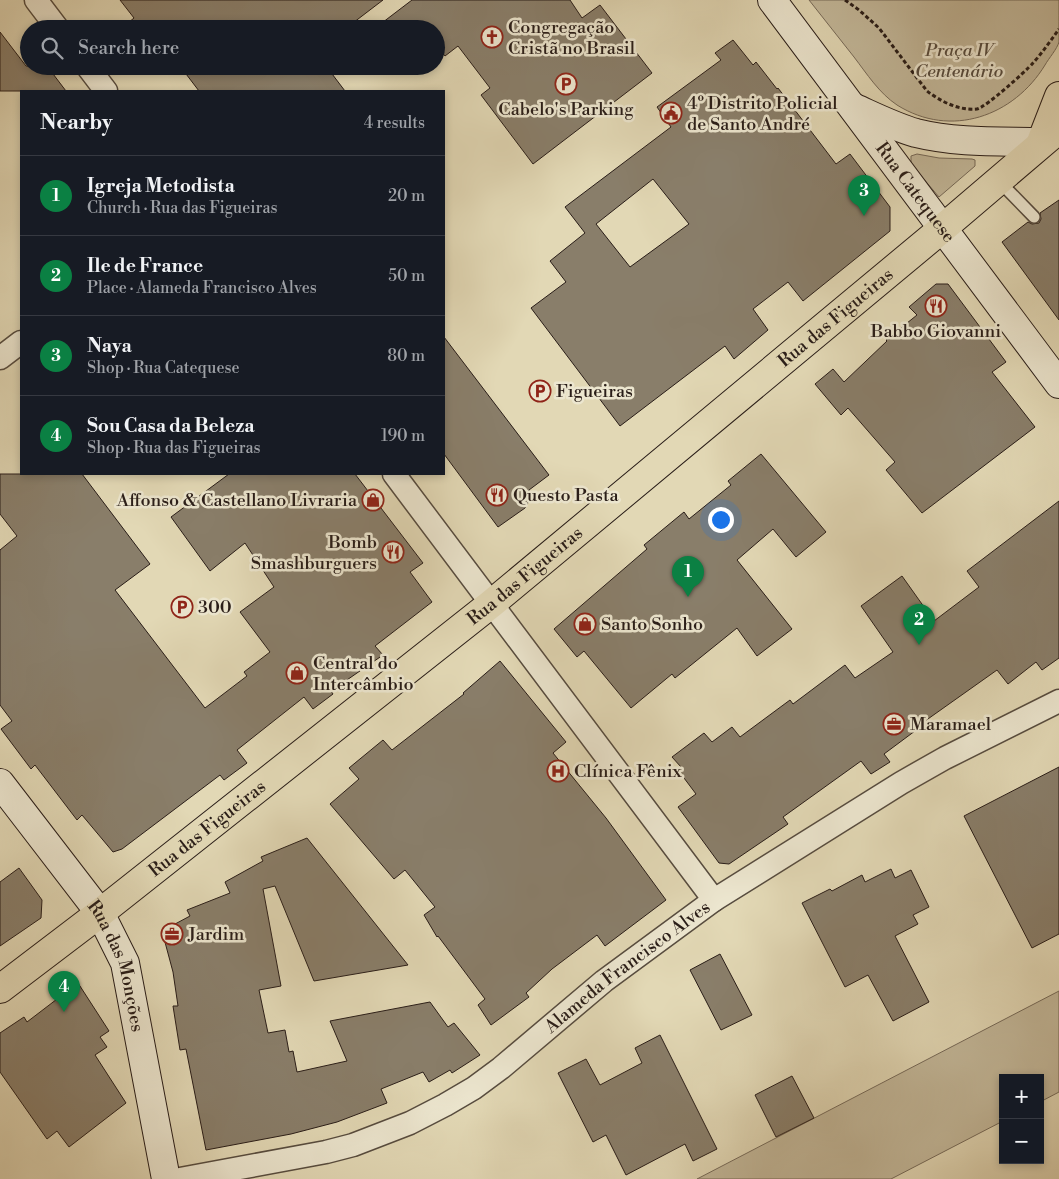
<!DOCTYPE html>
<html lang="en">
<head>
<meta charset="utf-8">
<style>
  :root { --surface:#171b24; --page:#20242c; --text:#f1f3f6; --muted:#9ea1a6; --line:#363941; --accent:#0b8043 }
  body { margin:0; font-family:"Libre Bodoni",serif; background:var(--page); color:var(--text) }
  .controls { position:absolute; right:15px; bottom:15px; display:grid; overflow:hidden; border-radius:0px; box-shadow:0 2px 8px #0003 }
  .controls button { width:45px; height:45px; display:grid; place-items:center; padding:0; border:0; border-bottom:1px solid var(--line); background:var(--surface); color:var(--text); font:25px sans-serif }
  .you { position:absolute; left:720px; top:519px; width:18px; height:18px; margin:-12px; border:4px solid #fff; border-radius:50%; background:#1a73e8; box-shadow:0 0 0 8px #1a73e833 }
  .badge { display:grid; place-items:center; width:32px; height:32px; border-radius:50%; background:var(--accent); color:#fff; font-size:16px; font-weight:700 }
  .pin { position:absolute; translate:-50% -41px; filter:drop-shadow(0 1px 2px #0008) }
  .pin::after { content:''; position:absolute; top:26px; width:18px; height:15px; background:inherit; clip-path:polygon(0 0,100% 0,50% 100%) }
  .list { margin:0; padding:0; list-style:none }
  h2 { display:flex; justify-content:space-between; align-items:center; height:65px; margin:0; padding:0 20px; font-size:21px }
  h2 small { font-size:16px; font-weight:400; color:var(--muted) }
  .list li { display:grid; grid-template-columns:32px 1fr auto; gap:15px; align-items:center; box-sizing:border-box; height:80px; padding:0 20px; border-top:1px solid var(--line) }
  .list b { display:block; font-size:19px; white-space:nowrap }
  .list p { margin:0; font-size:16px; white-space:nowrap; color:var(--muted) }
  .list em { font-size:16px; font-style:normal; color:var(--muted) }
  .icon { flex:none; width:28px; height:28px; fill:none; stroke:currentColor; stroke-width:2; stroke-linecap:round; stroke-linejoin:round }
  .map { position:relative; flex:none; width:1059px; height:1179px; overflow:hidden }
  .search { position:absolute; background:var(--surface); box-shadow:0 2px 8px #0003; left:20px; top:20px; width:425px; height:55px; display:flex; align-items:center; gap:12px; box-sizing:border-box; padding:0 18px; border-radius:28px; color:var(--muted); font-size:19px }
  .panel { position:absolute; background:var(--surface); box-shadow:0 2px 8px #0003; left:20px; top:90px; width:425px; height:385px; border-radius:0px }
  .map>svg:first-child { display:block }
  .green { fill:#c3b89a; stroke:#766a59 }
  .building { fill:#897e6a; stroke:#291d18; fill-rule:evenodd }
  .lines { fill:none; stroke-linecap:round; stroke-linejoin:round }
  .lane-casing { stroke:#574c3f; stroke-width:14 }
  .street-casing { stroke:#574c3f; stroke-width:25 }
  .secondary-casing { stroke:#291d18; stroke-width:30 }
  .primary-casing { stroke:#291d18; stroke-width:30 }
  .highway-casing { stroke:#291d18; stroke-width:30 }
  .path { stroke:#291d18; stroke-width:3; stroke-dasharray:4 2.5; stroke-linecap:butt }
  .lane { stroke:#ece6cf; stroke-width:11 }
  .street { stroke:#ece6cf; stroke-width:22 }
  .secondary { stroke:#ece6cf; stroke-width:28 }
  .primary { stroke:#e2d8b5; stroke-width:28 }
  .highway { stroke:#e2d8b5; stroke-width:28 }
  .labels { text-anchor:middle; stroke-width:5; stroke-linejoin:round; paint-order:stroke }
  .poi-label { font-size:18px; fill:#291d18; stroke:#ece6cf; text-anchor:start }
  .park-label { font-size:18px; font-style:italic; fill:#574c3f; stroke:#ece6cf }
  .street-label { font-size:18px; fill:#291d18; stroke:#ece6cf }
</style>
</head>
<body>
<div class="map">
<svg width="1059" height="1179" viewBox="0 0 1059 1179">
  <rect width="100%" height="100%" fill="#e2d8b5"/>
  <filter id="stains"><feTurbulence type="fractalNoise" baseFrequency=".004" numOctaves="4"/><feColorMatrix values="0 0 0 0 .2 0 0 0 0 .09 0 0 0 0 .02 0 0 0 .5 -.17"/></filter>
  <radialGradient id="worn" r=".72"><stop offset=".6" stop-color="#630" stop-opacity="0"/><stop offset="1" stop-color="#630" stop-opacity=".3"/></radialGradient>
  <path class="green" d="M809 0H1059C1059 12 1059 31 1059 42 1057 49 1049 58 1045 65 1014 116 951 139 897 105 879 93 867 74 854 57 839 38 824 19 809 0Z
    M917 154 939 158 972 159 975 160V166L939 197 911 164V156Z
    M1059 991V1092L1040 1102V1078H1003V1121L891 1179H697Z"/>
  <path class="building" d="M120 0H383L345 29H124L123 27 134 18Z
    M412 0H570L582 18 600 5 652 73 533 164 481 95 490 88 458 46 445 56 436 45V29H374Z
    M0 32 26 66H47L66 91H0Z
    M733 40 753 65 756 62 777 89 778 88 836 164 850 154 890 207V231L803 301 788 282 753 309 768 330 734 359 725 346 620 426 531 308 566 282 550 261 585 233 565 207 671 127 657 107 721 60 715 53ZM653 179 689 224 630 267 596 224Z
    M180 66H326L345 91H199Z
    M1059 200V320L1002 242 1028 222 1032 224 1039 223 1041 219 1040 213Z
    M936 284H948L1006 362 992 372 1035 427 922 513 886 470 895 462 848 408 841 415 815 384 833 369 844 382 887 341 886 340 917 315 909 307Z
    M444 337 549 475 529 490V501L525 508 498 527 444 454Z
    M761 454 826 532 796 557 773 529 737 560 792 629 757 656 737 628 675 678 672 674 631 708 584 651 577 657 554 629 647 549 644 545 684 512 689 519 731 485 728 481Z
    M0 474H82L150 564 115 590 205 708 247 676 244 672 270 652 240 612 274 587 245 543 210 571 171 517 229 474H355L423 563 410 572 432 602 375 646 383 655 331 691 333 694 313 709 304 697 237 750 247 763 224 780 220 775 122 849 113 852 82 815 77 820 35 765 31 769 1 729 12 721 0 705V550L17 536 0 514Z
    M1059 501V658L1042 670 1036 662 1008 684 997 670 918 726 919 728 884 754 890 762 871 774 861 761 783 817 788 824 729 864 719 863 678 807 696 794 678 770 681 767 672 757 704 733 712 742 732 727 740 737 790 700 793 704 845 665 855 678 893 652 861 606 902 576 934 621 979 587 967 571Z
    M500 661 566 742 553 753 606 818 666 900 605 946 597 935 552 969 526 993 529 997 491 1025 478 1005 485 999 438 936 437 937 424 915 435 907 405 870 394 879 330 804 359 779 349 768 383 740 392 750 464 694 463 693Z
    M1059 767V934L1032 948 964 816Z
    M307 838 408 965 314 981 275 886 263 889 281 986 259 990 268 1033 285 1030 289 1052 293 1051 297 1072 347 1061 330 1021 430 1002 448 1027 454 1023 480 1055 452 1073 450 1070 429 1082 423 1072 381 1089 387 1103 337 1122 291 1134 206 1150 186 1049 180 1050 173 1006H178L173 972 162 931 190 916 187 910 230 893 225 882 263 861 261 857Z
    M19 868 42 900 41 918 0 946V882Z
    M891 869 895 878 911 870 929 907 913 915 918 924 895 936 929 1002 893 1021 868 975 845 987 802 903 830 889 832 891 862 875 865 882Z
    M720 954 752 1015 721 1030 690 970Z
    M78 983 109 1031 100 1037 107 1047 95 1055 126 1103 69 1147 57 1131 47 1139 0 1072V1033L24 1017 27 1022Z
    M660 1035 717 1149 693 1161 685 1144 626 1175 606 1135 593 1142 558 1073 586 1059 600 1085 642 1063 635 1048Z
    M792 1076 814 1118 776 1137 755 1095Z"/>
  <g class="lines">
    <g class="lane-casing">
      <path id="lane" d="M998 180 1034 217"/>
    </g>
    <g class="street-casing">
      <g id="street">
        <path d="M36 0 58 29"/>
        <path d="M87 66 106 91"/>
        <path d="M0 358 21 342"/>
        <path d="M394 474 714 900"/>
        <path id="s1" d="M180 1179 326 1152 353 1145 410 1123 445 1105 474 1088 501 1068 604 981 714 900 901 783 945 758 1059 701"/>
      </g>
    </g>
    <g class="secondary-casing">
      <g id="secondary">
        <path id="s2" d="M772 0 1059 384"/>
        <path d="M855 108C875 117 895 127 916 133 956 143 1000 141 1041 142"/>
        <path id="s3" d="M0 783 100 913 125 963 166 1179"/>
      </g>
    </g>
    <g class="primary-casing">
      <g id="primary">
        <path id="s4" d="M0 989 100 913 491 604 943 228 1059 129"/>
      </g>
    </g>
    <g class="highway-casing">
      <path id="highway" d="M1041 142 1059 96"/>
    </g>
    <path class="path" d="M845 0 859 10 879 28 927 91C940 101 959 111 977 109 985 108 1026 71 1033 63 1043 52 1051 40 1059 29"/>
    <use href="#lane" class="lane"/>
    <use href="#street" class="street"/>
    <use href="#secondary" class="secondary"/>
    <use href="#primary" class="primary"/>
    <use href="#highway" class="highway"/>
  </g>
  <defs>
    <g id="church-ring" transform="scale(1.125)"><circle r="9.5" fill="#ece6cf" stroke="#8f2418" stroke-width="1.5"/><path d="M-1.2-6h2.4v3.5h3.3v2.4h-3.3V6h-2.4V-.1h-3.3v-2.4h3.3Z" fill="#8f2418"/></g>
    <g id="parking-ring" transform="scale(1.125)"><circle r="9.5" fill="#ece6cf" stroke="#8f2418" stroke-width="1.5"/><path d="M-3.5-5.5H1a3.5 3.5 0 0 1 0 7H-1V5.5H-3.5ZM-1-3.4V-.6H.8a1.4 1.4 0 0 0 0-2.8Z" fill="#8f2418"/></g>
    <g id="civic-ring" transform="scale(1.125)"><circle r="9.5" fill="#ece6cf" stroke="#8f2418" stroke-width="1.5"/><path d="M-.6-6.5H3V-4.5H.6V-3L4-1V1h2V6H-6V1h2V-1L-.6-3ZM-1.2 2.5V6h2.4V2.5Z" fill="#8f2418"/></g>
    <g id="restaurant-ring" transform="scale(1.125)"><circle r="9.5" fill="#ece6cf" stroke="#8f2418" stroke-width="1.5"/><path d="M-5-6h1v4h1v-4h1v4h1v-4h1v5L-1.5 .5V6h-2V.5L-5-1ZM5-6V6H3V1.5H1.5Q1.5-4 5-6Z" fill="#8f2418"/></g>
    <g id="shop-ring" transform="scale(1.125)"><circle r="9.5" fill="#ece6cf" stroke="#8f2418" stroke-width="1.5"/><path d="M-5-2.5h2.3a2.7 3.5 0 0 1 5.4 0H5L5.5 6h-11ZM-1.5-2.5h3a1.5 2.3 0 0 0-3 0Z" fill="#8f2418"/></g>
    <g id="office-ring" transform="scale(1.125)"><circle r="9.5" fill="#ece6cf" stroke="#8f2418" stroke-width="1.5"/><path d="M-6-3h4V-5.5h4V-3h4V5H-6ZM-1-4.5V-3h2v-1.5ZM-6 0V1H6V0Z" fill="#8f2418"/></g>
    <g id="hospital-ring" transform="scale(1.125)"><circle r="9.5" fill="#ece6cf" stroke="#8f2418" stroke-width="1.5"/><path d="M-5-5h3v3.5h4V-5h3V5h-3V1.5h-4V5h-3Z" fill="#8f2418"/></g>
  </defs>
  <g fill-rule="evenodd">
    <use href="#church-ring" x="492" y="37"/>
    <use href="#parking-ring" x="566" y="84"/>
    <use href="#civic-ring" x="671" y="113"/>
    <use href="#restaurant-ring" x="936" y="306"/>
    <use href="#parking-ring" x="540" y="391"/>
    <use href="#restaurant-ring" x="497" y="495"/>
    <use href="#shop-ring" x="373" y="500"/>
    <use href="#restaurant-ring" x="393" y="552"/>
    <use href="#parking-ring" x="182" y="607"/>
    <use href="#shop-ring" x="585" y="624"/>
    <use href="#shop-ring" x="297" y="673"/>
    <use href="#office-ring" x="894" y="724"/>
    <use href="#hospital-ring" x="558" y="771"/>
    <use href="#office-ring" x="172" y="934"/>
  </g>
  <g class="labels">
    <g class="poi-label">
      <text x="508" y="33">Congregação<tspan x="508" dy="21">Cristã no Brasil</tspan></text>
      <text x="687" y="109">4º Distrito Policial<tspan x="687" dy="21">de Santo André</tspan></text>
      <text x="566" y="115" text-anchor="middle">Cabelo's Parking</text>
      <text x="936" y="337" text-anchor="middle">Babbo Giovanni</text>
      <text x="556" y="397">Figueiras</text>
      <text x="513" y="501">Questo Pasta</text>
      <text x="357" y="506" text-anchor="end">Affonso &amp; Castellano Livraria</text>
      <text x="377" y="548" text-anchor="end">Bomb<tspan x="377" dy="21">Smashburguers</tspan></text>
      <text x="198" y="613">300</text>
      <text x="601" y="630">Santo Sonho</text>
      <text x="313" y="669">Central do<tspan x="313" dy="21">Intercâmbio</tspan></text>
      <text x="910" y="730">Maramael</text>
      <text x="574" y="777">Clínica Fênix</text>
      <text x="188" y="940">Jardim</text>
    </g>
    <g class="park-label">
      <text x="959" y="56">Praça IV<tspan x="959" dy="21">Centenário</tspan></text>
    </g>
    <g class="street-label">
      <text dy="6" stroke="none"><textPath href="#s2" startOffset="240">Rua Catequese</textPath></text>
      <text dy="6" stroke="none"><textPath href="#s4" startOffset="1072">Rua das Figueiras</textPath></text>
      <text dy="6" stroke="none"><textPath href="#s4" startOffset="668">Rua das Figueiras</textPath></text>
      <text dy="6" stroke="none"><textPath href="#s4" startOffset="262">Rua das Figueiras</textPath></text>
      <text dy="6" stroke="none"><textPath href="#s1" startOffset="506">Alameda Francisco Alves</textPath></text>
      <text dy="6" stroke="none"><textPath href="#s3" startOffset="220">Rua das Monções</textPath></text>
    </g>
  </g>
  <rect width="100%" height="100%" filter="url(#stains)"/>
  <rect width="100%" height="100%" fill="url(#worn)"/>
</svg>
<div class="controls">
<button>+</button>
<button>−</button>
</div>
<div class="you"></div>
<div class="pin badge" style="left:688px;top:597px">1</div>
<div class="pin badge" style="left:919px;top:645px">2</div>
<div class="pin badge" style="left:864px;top:216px">3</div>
<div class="pin badge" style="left:64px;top:1012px">4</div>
<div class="search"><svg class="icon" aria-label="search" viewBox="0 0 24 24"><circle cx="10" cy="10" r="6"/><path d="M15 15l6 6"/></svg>Search here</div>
<section class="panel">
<h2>Nearby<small>4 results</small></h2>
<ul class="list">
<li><span class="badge">1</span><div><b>Igreja Metodista</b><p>Church · Rua das Figueiras</p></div><em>20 m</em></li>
<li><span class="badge">2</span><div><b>Ile de France</b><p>Place · Alameda Francisco Alves</p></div><em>50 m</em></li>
<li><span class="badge">3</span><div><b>Naya</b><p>Shop · Rua Catequese</p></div><em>80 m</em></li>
<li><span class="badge">4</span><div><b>Sou Casa da Beleza</b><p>Shop · Rua das Figueiras</p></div><em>190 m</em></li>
</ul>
</section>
</div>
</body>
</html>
